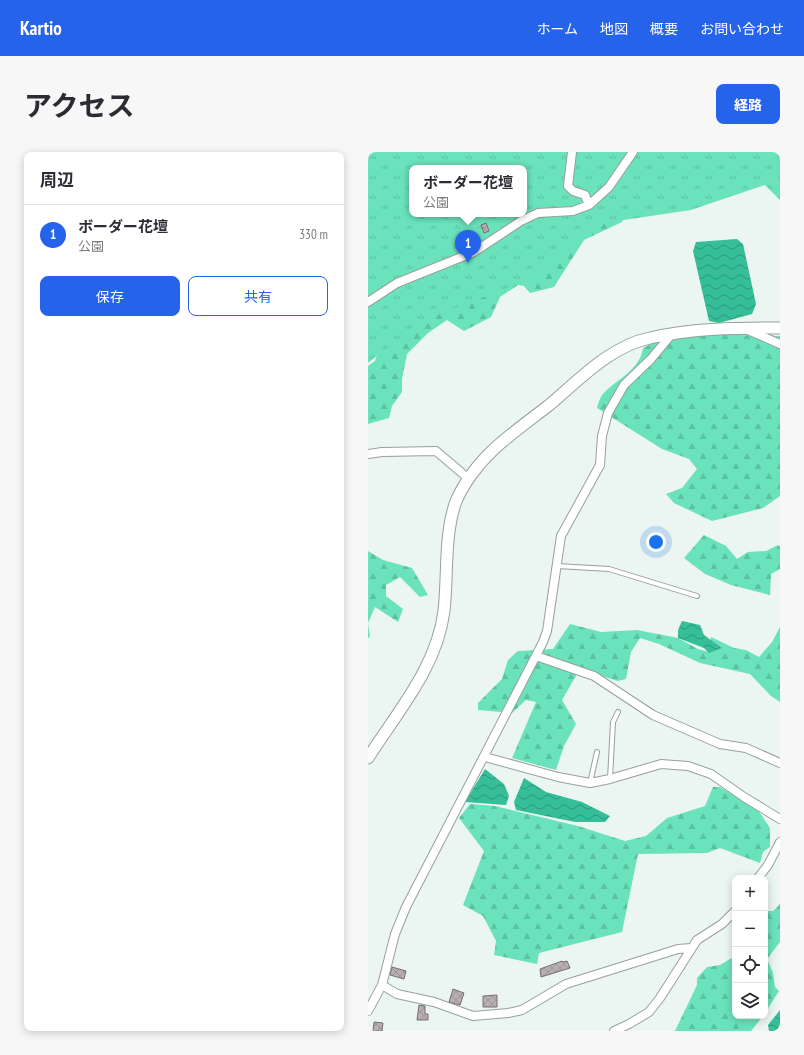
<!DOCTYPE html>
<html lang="ja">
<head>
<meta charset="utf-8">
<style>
  :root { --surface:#fff; --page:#f7f7f7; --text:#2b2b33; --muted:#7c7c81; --line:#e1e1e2; --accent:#2563eb }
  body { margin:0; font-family:"PT Sans Narrow","Noto Sans JP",sans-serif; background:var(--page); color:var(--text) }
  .controls { position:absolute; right:12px; bottom:12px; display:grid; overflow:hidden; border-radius:8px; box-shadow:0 2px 10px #0003 }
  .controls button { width:36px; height:36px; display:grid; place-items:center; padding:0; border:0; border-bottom:1px solid var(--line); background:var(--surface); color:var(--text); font:20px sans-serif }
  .you { position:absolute; left:288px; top:390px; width:14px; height:14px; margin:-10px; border:3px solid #fff; border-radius:50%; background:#1a73e8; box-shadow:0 0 0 6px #1a73e833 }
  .badge { display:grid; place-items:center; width:26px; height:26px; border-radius:50%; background:var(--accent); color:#fff; font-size:13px; font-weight:700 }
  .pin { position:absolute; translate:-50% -33px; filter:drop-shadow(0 1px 2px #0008) }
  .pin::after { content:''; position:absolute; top:21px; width:14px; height:12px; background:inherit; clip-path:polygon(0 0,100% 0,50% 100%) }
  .popup { position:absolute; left:41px; top:13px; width:118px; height:52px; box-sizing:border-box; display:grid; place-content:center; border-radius:8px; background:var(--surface); filter:drop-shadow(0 1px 3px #0005); font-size:13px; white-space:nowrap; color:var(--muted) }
  .popup b { font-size:15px; color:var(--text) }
  .popup::after { content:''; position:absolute; left:50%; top:100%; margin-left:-8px; border:8px solid transparent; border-top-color:var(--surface) }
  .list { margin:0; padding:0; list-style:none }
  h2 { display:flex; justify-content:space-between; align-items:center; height:52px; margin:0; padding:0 16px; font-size:17px }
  h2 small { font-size:13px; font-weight:400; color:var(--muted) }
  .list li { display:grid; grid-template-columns:26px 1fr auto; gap:12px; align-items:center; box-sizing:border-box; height:60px; padding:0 16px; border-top:1px solid var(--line) }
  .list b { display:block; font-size:15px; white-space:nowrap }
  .list p { margin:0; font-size:13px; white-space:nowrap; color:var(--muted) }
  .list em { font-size:13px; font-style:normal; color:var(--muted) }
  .actions { display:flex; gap:8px; padding:12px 16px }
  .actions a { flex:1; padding:9px 0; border:1px solid var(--accent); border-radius:8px; text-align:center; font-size:14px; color:var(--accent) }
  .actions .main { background:var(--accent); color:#fff }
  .icon { flex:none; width:22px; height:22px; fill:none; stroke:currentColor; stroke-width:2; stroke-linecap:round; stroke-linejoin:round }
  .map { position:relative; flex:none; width:412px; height:879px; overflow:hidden; border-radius:8px }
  header { display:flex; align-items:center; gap:24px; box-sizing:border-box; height:56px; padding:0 20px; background:var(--accent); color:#fff }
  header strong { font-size:19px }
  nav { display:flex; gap:22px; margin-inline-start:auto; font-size:14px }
  .intro { display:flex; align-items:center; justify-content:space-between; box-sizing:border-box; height:96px; padding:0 24px }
  h1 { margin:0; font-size:28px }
  .button { padding:10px 18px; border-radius:8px; background:var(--accent); color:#fff; font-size:14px; font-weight:700 }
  main { display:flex; gap:24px; padding:0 24px }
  aside { flex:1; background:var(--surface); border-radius:8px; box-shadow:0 2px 10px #0003 }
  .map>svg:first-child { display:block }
  .forest { fill:url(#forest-firs) }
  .park { fill:url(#park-tufts); fill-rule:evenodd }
  .water { fill:url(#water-waves) }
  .building { fill:url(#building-cross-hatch); stroke:#766e71 }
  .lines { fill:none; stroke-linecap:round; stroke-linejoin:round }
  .lane-casing { stroke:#97a09c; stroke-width:6 }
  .street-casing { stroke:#97a09c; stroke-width:10 }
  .secondary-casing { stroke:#97a09c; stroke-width:13 }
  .lane { stroke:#fff; stroke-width:4 }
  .street { stroke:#fff; stroke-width:8 }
  .secondary { stroke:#fff; stroke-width:11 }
</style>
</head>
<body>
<header>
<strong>Kartio</strong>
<nav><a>ホーム</a><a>地図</a><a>概要</a><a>お問い合わせ</a></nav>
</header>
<div class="intro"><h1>アクセス</h1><a class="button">経路</a></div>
<main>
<aside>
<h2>周辺<small></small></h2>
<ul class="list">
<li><span class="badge">1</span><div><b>ボーダー花壇</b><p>公園</p></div><em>330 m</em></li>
</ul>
<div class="actions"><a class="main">保存</a><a>共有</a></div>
</aside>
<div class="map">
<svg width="412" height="879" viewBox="0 0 412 879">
  <defs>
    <pattern id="forest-firs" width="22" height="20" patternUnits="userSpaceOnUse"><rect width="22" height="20" fill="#6ae2bc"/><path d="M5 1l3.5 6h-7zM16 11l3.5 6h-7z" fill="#5bc1a1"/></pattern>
    <pattern id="park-tufts" width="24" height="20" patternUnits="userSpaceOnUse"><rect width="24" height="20" fill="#6ae2bc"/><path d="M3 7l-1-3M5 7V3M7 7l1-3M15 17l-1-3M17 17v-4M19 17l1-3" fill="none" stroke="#5bc1a1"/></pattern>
    <pattern id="water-waves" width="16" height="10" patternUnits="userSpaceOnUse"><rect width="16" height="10" fill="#35be98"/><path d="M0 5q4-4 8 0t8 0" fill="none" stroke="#2b997b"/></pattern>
    <pattern id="building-cross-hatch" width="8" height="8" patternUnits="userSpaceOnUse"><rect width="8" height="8" fill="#b8afb3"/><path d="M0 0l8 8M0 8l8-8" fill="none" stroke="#9d9699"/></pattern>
  </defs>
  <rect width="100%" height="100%" fill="#ebf5f1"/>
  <path class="forest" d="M275 29 254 70 216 88 186 135 162 141 156 134 150 133 132 145 123 165 96 179 79 168 60 181 39 202 34 227V240L24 254 21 266 0 272V214L7 209 15 186Z
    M336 177 370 183 412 184V344L395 356 344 369 306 351 298 342 314 336 329 317 321 307 294 297 229 256C230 252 232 245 235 242 249 227 272 218 275 196L311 178Z
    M336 383 358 394 369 407 380 400 398 399 410 393 412 395V417L403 422 402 443 363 433 337 422 316 406Z
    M0 399 15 408 44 416 60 443 52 445 32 425 18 433V444L35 457 30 470 7 455 0 471 2 485 0 486Z
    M202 472 233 480 269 478 310 486 330 497 341 500 343 485 366 496 378 498 391 505 404 490 412 475V550L403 544 382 522 332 511 291 492 272 486 263 500 258 527 250 529 224 521 209 522 194 548 208 572 196 594 188 618 144 606 168 550 158 548 144 561 110 558V551L134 527 140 508 150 499 185 497Z
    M345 635H352L390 658 402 676V695L395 700 392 711 352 696 339 701 270 702 254 780 171 801 169 812 126 803 128 789 115 764 95 753 116 699 91 666 102 652 127 654 210 674 257 689 278 684 299 666 337 654Z
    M412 752V790L399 807 405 821 407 835 411 839 397 861V759H405Z
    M367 804V864H395L383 879H307L329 833V826L339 815 352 813Z"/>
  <path class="park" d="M0 0H412V48L397 33 323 58 229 72 173 123 51 170 0 211ZM44 16H156V62H44Z"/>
  <path class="water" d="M369 87 375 92 388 152 384 162 351 171 341 169 325 99 328 90Z
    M314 469 332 473 336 483 354 496 341 501 336 496 310 486V478Z
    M117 617 136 632 141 644 138 653 97 650Z
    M156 626 178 640 214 650 242 664 237 670H207L148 658 146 650Z
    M412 858V879H401L400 873Z"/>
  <path class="building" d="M118 71 121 79 116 81 113 73Z
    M194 809V810L199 809 202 816 173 825 172 817Z
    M24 815 38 819 36 827 22 823Z
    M85 837 96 841 92 853 81 850Z
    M129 843V855H115V844Z
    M51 853 57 854V862H60V868H49Z
    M6 870 15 871 14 879H5Z"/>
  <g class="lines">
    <g class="lane-casing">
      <path id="lane" d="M189 414 241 417 329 444
        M242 627 245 570 250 560
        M222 631 229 600"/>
    </g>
    <g class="street-casing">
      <path id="street" d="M204 0 200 34 205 39 217 43 221 53
        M0 150 29 131 106 100 153 69 170 61 205 59 221 53 241 35 265 0
        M380 178 412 192
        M0 302 14 300 68 299 101 327
        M168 504 226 524 285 563 352 592 378 596 412 611
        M117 605 190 625 222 631 242 627 293 612 320 614 343 622 376 645 412 667
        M390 726 400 713 412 690
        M14 833 29 842 66 850 105 864 140 861 154 858 198 832 310 797 323 796
        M0 859 14 833 27 782 38 755 175 490 179 479 193 384 232 313 234 284 240 261 256 233 283 207 303 183
        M246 879 261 872 281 860 292 846 329 788 354 772 367 759"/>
    </g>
    <g class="secondary-casing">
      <path id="secondary" d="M0 606C30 559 69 515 76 459 80 423 76 386 87 352 94 333 110 312 125 298 142 282 162 268 180 254 210 229 242 194 282 186 325 176 369 176 412 176"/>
    </g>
    <use href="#lane" class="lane"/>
    <use href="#street" class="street"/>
    <use href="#secondary" class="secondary"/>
  </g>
</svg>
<div class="controls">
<button>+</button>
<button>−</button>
<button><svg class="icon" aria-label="locate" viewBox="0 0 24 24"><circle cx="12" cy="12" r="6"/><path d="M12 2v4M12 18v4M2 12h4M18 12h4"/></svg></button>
<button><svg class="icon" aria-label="layers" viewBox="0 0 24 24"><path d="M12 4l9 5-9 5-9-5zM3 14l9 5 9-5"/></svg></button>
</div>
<div class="you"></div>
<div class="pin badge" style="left:100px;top:111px">1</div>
<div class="popup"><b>ボーダー花壇</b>公園</div>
</div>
</main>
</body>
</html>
